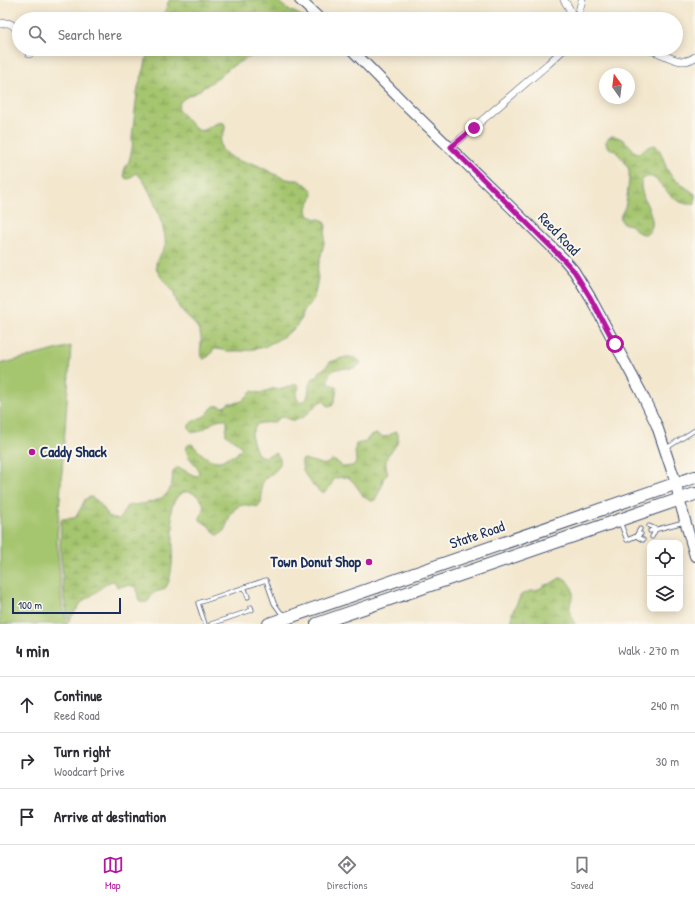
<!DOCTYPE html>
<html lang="en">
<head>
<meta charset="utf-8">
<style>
  :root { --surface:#fff; --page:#f7f7f7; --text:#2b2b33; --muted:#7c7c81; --line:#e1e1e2; --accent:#b5179e }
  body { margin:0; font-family:"Patrick Hand",sans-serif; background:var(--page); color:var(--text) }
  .controls { position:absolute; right:12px; bottom:12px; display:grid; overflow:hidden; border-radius:8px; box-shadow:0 2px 10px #0003 }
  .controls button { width:36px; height:36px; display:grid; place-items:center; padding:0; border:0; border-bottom:1px solid var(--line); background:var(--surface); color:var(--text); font:20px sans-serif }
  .compass { position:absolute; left:599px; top:68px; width:36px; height:36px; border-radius:50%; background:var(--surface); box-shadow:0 2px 10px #0003; rotate:346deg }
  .scale { position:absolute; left:12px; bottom:10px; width:109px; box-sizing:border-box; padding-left:4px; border:2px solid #1b2f5e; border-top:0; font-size:11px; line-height:14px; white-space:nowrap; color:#1b2f5e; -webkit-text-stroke:3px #fbf7ec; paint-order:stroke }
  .stop { position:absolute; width:12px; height:12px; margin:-9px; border:3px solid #b5179e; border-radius:50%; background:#fff }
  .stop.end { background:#b5179e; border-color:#fff; box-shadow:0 1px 4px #0008 }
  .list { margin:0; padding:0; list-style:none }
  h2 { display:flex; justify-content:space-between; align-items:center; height:52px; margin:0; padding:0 16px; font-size:17px }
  h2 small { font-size:13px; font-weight:400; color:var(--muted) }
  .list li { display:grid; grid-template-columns:26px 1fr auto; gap:12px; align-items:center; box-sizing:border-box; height:56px; padding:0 16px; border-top:1px solid var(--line) }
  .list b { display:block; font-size:15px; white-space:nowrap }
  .list p { margin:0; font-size:13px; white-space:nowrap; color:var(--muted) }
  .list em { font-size:13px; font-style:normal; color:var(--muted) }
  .icon { flex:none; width:22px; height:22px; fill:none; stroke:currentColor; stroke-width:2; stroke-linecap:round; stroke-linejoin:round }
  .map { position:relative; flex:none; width:695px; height:624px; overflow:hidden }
  .search { position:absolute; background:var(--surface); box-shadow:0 2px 10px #0003; left:12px; right:12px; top:12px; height:44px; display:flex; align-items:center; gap:10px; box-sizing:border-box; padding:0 14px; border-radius:22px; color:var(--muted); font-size:15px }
  .sheet { height:220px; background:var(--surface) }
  nav { display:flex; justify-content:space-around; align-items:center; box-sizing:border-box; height:56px; border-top:1px solid var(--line); background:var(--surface); font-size:11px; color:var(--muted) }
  nav a { display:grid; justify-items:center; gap:2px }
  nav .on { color:var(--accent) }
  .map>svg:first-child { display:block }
  .green { fill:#a5c56e; stroke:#607a66 }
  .wetland { fill:url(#wetland-marsh); stroke:#607a66 }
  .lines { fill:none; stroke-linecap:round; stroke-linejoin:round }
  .lane-casing { stroke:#3b4b6f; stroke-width:5 }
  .street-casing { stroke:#3b4b6f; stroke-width:8 }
  .secondary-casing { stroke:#3b4b6f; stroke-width:12 }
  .primary-casing { stroke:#3b4b6f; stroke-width:14 }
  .lane { stroke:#fff; stroke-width:3.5 }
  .street { stroke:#fff; stroke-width:7 }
  .secondary { stroke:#fff; stroke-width:10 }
  .primary { stroke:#fff; stroke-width:12 }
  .route { stroke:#b5179e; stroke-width:5 }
  .poi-dot { fill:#b5179e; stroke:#fbf7ec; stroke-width:1.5 }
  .labels { text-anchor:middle; stroke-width:4; stroke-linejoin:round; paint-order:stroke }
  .street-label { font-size:15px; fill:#1b2f5e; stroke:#fbf7ec }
  .poi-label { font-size:15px; font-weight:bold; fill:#1b2f5e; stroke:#fbf7ec; text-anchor:start }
</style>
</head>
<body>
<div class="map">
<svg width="695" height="624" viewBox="0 0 695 624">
  <defs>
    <pattern id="wetland-marsh" width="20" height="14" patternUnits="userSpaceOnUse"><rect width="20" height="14" fill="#a5c56e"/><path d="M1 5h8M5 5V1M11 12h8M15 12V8" fill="none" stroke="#86a05e"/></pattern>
  </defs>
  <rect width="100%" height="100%" fill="#fbf7ec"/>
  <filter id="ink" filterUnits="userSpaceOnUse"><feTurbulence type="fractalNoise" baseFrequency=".025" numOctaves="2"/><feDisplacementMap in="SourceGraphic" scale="8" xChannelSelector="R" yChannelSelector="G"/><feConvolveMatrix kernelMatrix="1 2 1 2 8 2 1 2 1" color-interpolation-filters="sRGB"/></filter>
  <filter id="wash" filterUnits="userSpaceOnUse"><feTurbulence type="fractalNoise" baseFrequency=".012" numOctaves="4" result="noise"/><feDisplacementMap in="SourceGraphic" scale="16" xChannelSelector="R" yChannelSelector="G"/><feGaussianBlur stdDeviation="0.9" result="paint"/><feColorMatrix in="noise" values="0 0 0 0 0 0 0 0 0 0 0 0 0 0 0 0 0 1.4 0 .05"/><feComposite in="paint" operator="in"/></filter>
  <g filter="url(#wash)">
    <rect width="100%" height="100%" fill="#f3e7ce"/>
    <path class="green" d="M71 346 57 540 62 604 68 624H0V364Z"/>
    <path class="wetland" d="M169 0H277C281 4 285 8 291 11 296 13 301 15 306 19H161L165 11Z
      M149 49H268C257 55 245 58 234 65 228 68 223 74 217 78 211 83 204 87 197 92 191 95 183 97 179 104 178 107 178 109 180 112 185 116 192 126 196 129 206 135 213 120 224 123 229 132 216 138 222 149 226 156 236 160 243 162 246 163 249 163 252 163 266 168 283 182 298 180 302 183 305 183 309 187 318 195 309 200 307 208 307 209 308 214 308 215L314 218 323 220 326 226 324 243 317 271 318 278 314 298 303 313 298 324 294 329 281 338 264 347 243 351H227L217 349H214L212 352 209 356 204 359 201 357C199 349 203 341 200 333 197 322 184 317 179 307 176 302 175 295 172 290 167 283 156 274 156 265 156 257 164 252 165 245 168 233 147 178 136 173 133 175 132 178 128 179L125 178C122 169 126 168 129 161 130 157 131 153 132 149 133 145 132 141 132 137 134 123 135 108 137 94 138 85 141 78 144 70 146 63 146 56 149 49Z
      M612 136C619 136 627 142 632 148 634 151 634 152 639 153 644 149 648 146 655 145 663 151 663 162 668 171 674 181 686 187 695 194V204C680 206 670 196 661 185 659 183 657 180 654 178 649 175 644 177 641 182 641 186 641 190 643 195 647 207 659 224 647 234 634 234 637 228 630 225 627 224 625 224 623 223 621 221 620 218 621 215 622 212 624 210 625 207 627 200 630 176 629 170 627 163 619 155 614 150 612 149 610 149 608 147 603 142 608 138 612 136Z
      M346 357C353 357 356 358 361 362 356 375 335 362 329 375 329 376 328 382 328 382L330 384 336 386 337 388 335 400 332 406H328L324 401H321C312 407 304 422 291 420 287 419 285 417 281 417L274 422 262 423 257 424 252 433 251 435 254 445 257 453 261 456 266 457 269 455 276 453C290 467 266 474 262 484 260 491 264 500 259 506 259 506 253 507 253 506 249 506 247 504 243 505 229 507 229 524 223 532 221 535 220 534 217 535L209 526 200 520C200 514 205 509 203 503 199 495 188 488 180 494 176 497 174 502 172 506 170 514 173 520 173 527 173 541 174 576 166 587 162 593 157 589 153 594 148 599 151 604 140 602 138 599 138 596 137 592 135 582 125 586 117 587L115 582 113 581C104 583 99 591 92 595 88 598 84 599 82 602 77 608 73 615 69 621L64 600 60 546 61 520 62 519 75 518 81 508 85 499 91 497C100 501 104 509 109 517 125 522 119 516 127 506 142 503 168 504 172 483 173 477 171 472 176 468 185 468 189 475 197 476L199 474C199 463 181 456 188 445L192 444C199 451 208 462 219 461 223 461 225 458 228 457 229 456 232 456 234 456L242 448 237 442 226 435C225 428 229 427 226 419 223 419 220 419 217 420 211 423 196 438 190 430 184 422 203 418 206 415 209 413 211 407 215 406 217 405 221 406 224 407L229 403H235L242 401 252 391 260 393 275 388 283 389 296 384 298 385 299 388 296 394 297 399 300 402 303 401 308 396 309 385 312 379 317 377 320 371 325 368 330 362Z
      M396 431 398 433C399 450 389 449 386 460 385 464 387 470 388 474L383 479 382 486 375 500 371 501 364 497 355 484 348 477H345L335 478C330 484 330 492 321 493 312 485 300 472 302 460L305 459C309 461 312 461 315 462 323 465 325 466 332 460L339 463 343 467 352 466 356 463C356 456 354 450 356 444L365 442 370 436 376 434C385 439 388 436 396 431Z
      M560 578C569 578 574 588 573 596 572 600 570 603 570 606 569 612 573 618 575 624H512V613L521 595 530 591H536L545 585 550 584Z"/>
  </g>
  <g filter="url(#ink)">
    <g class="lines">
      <g class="lane-casing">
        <path id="lane" d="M665 449 695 430
          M620 522 627 540 641 534
          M649 526 656 529
          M650 531 684 522
          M636 536 643 540
          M636 536 640 529
          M652 537 656 529
          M244 587 248 597
          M205 624 198 603 266 580 274 603 281 613 287 614
          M211 624 252 610 251 607"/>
      </g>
      <g class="street-casing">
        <path id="street" d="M564 0 569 8 574 19
          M577 19 582 0
          M0 24C11 21 13 25 19 33
          M28 49 29 54
          M646 49C650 50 655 51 659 53 671 58 683 66 695 57
          M451 147 548 64 564 49"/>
      </g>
      <g class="secondary-casing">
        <path id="secondary" d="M300 0 320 19
          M351 49 409 108 522 218 563 258 574 271 590 297 641 392 657 426 676 483 679 499 695 556"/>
      </g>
      <g class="primary-casing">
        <path id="primary" d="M269 624 695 477
          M317 624 695 494"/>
      </g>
      <use href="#lane" class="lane"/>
      <use href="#street" class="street"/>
      <use href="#secondary" class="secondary"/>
      <use href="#primary" class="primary"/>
    </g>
  </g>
  <g class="lines" filter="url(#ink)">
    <path class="route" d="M474 128 451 147 562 258 574 271 590 297 615 344"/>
  </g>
  <g class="poi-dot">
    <circle cx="32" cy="452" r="4"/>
    <circle cx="369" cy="562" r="4"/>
  </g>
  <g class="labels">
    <g class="street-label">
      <text transform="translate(559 234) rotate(46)" y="5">Reed Road</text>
      <text transform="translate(477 535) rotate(-19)" y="5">State Road</text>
    </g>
    <g class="poi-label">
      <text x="40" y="457">Caddy Shack</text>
      <text x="361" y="567" text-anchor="end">Town Donut Shop</text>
    </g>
  </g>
</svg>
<div class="controls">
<button><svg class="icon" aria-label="locate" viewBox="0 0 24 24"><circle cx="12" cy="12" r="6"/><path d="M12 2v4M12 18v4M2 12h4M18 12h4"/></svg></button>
<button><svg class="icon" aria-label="layers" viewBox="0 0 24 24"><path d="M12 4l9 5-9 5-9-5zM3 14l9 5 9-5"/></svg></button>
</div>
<svg class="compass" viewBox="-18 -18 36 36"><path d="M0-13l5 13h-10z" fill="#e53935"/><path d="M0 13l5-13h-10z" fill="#7c7c81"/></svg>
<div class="scale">100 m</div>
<div class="stop" style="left:615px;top:344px"></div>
<div class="stop end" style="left:474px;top:128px"></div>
<div class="search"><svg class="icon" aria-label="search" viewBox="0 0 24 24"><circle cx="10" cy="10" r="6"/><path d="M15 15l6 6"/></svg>Search here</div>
</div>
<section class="sheet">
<h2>4 min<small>Walk · 270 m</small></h2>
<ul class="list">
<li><svg class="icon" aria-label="ahead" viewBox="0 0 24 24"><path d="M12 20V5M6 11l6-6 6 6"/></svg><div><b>Continue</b><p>Reed Road</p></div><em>240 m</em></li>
<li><svg class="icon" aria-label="right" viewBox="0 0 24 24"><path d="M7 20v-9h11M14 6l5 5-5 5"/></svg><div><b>Turn right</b><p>Woodcart Drive</p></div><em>30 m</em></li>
<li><svg class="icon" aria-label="arrive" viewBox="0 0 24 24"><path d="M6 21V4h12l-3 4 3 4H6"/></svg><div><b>Arrive at destination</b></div></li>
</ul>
</section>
<nav>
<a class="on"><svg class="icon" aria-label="map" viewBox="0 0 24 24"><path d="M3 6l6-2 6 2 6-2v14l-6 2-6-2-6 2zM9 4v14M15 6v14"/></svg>Map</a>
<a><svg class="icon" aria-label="directions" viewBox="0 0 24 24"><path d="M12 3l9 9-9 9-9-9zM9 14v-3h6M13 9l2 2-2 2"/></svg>Directions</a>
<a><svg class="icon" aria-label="saved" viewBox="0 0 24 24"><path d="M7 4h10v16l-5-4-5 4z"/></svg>Saved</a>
</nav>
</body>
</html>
